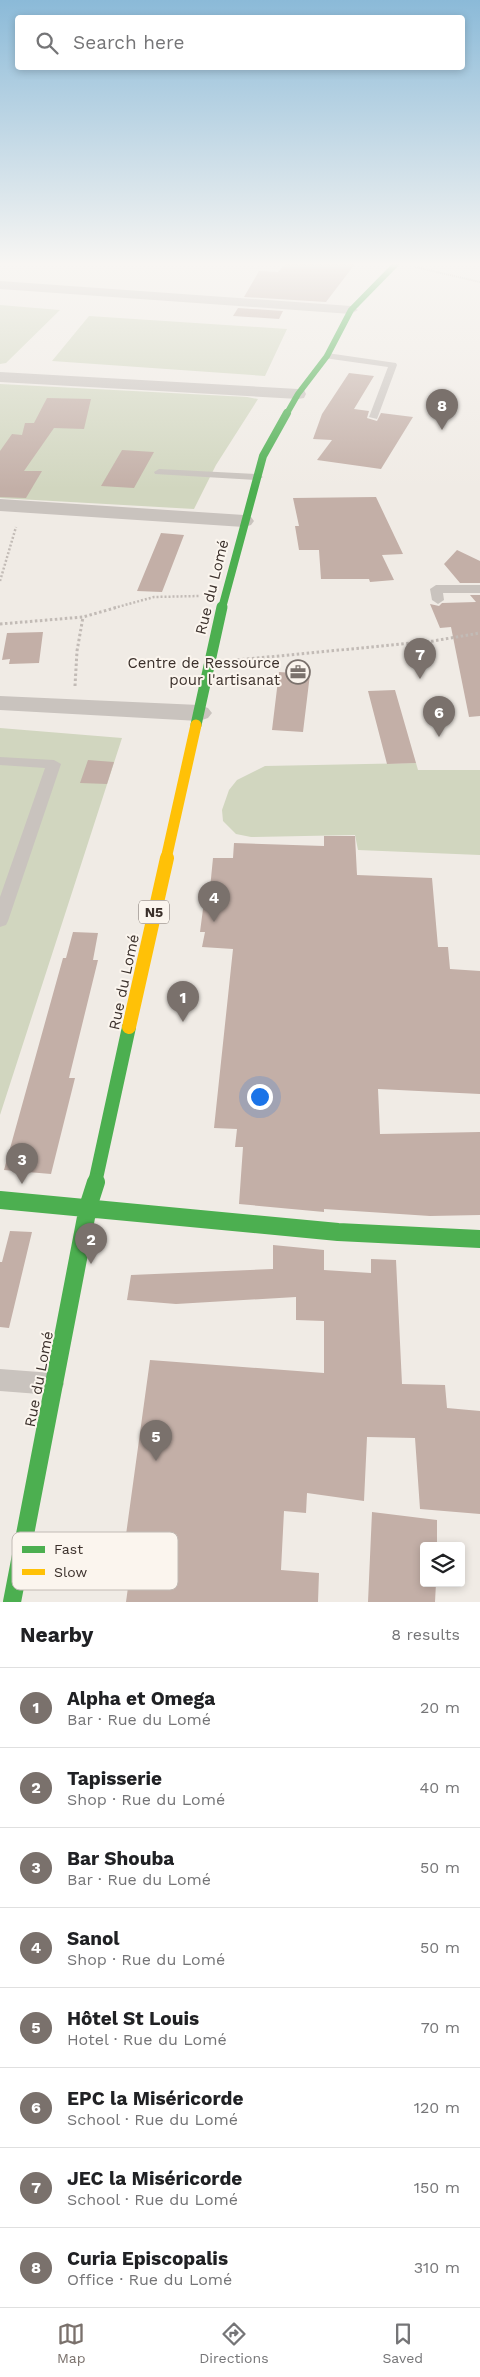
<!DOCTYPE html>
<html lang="en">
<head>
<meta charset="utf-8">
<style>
  :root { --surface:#fff; --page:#f2f2f2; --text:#202124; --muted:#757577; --line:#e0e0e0; --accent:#7a716c }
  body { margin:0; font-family:"Work Sans",sans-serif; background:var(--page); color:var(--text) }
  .controls { position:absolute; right:15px; bottom:15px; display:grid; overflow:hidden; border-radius:5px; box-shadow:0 2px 8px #0003 }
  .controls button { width:45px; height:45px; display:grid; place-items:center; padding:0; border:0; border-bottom:1px solid var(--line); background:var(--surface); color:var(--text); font:25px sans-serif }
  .you { position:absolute; left:259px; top:1096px; width:18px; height:18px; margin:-12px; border:4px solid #fff; border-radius:50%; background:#1a73e8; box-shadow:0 0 0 8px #1a73e833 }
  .badge { display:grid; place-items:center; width:32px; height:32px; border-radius:50%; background:var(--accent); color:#fff; font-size:16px; font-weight:700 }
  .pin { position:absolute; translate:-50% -41px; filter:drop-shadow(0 1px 2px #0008) }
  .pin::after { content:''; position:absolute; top:26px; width:18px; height:15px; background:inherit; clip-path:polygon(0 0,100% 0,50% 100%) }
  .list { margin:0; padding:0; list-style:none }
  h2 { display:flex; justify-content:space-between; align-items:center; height:65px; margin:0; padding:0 20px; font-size:21px }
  h2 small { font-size:16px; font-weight:400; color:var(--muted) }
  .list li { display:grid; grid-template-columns:32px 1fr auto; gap:15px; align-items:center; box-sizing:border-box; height:80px; padding:0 20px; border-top:1px solid var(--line) }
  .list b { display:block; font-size:19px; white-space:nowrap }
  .list p { margin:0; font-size:16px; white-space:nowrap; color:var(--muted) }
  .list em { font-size:16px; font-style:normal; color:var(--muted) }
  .icon { flex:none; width:28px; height:28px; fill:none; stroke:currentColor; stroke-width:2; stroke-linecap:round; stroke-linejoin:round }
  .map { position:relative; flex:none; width:480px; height:1602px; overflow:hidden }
  .search { position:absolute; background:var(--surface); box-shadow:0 2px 8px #0003; left:15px; right:15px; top:15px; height:55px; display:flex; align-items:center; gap:12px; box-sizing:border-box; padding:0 18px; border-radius:5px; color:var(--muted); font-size:19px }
  .sheet { height:705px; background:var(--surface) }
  nav { display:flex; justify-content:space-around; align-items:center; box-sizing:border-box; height:70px; border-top:1px solid var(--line); background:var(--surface); font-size:14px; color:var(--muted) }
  nav a { display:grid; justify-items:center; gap:2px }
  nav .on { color:var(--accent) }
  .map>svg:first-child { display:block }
  .green { fill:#d1d6bf }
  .building { fill:#c3afa7 }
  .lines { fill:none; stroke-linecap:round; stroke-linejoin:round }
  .path-far2 { stroke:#c2bbb6; stroke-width:2; stroke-dasharray:1 1; stroke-linecap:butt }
  .path-far1 { stroke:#c2bbb6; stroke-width:2.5; stroke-dasharray:2 2; stroke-linecap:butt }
  .path { stroke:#c2bbb6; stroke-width:3; stroke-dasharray:2.5 2.5; stroke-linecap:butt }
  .lane { fill:#c9c3be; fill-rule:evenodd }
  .street { fill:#c9c3be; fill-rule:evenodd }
  .fast-far4 { stroke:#4caf50; stroke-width:6 }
  .fast-far3 { stroke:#4caf50; stroke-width:8 }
  .fast-far2 { stroke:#4caf50; stroke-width:11 }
  .fast-far1 { stroke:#4caf50; stroke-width:14 }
  .fast { stroke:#4caf50; stroke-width:18 }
  .slow-far1 { stroke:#ffc107; stroke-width:11 }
  .slow { stroke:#ffc107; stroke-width:14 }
  .labels { text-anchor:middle; stroke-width:4; stroke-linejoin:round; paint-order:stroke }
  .shield { fill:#fbf5ee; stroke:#756b66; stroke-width:1 }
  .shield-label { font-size:14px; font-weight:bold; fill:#3b302b }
  .street-label { font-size:15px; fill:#3b302b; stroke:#fbf5ee }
  .poi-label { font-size:15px; fill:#3b302b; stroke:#fbf5ee; text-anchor:end }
  .key { fill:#fbf5ee; stroke:#c1bab4; stroke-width:1 }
  .key-label { font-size:14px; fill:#3b302b }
</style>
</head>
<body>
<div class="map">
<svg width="480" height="1602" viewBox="0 0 480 1602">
  <rect width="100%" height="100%" fill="#f0ebe5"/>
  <path class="green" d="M0 305 60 310 6 363 0 364Z
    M89 316 287 329 265 376 52 361Z
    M0 384 247 397 258 399 216 465 194 509 0 498Z
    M0 728 122 738 0 1115Z
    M416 763 418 770H480V855L358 850 355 835 251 837 236 834 223 821 222 810 229 790 237 780 265 766Z"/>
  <path class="building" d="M285 264H355L326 302 244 297 259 271 278 272Z
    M238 308 283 311 279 319 233 316Z
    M349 373 374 376 354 409 369 411 367 418 377 421 381 413 413 417 381 469 317 460 332 440 313 439 322 414Z
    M47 398 91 399 84 429 54 428 24 471H42L26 498 0 497V451L12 434 22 435 25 423H34Z
    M122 450 154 452 134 488 101 486Z
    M376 497 403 554 382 555 394 580 370 582 369 579H321L319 550H299L295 526H299L293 498Z
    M161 533 184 535 162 592 137 591Z
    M457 550 480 561V583H460L444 564Z
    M470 595H480V716L469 717 451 627 440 628 430 604 439 606 442 603 476 602Z
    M43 632 39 663 9 664 10 659 2 660 7 633Z
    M279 672 310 674 303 732 272 730Z
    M395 690 416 763 387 764 368 691Z
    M88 760 114 762 107 784 80 783Z
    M324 836H355L357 875 432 878 438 947H448L450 969 480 971V1094L378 1089 380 1134 480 1132V1215L430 1216 324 1209V1212L239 1204 243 1147H235L237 1129 214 1128 233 949 202 947 205 932H200L203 909H208L213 858H233L234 843 324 846Z
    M73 932 98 933 93 960H98L69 1078H75L51 1174 4 1170 63 958H66Z
    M10 1231 32 1232 9 1328 0 1327V1262H2Z
    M273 1245 324 1250V1270L371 1273V1259L396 1260 402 1384 445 1385 447 1408 480 1411V1514L420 1509 415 1438 367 1437 364 1501 307 1493 306 1513 284 1511 281 1570 319 1573 318 1602H126L134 1543 125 1542 150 1360 324 1373V1321L296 1320V1297L176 1304 127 1300 131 1275 273 1269Z
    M372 1512 437 1520V1546H424V1583H436L435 1602H368Z"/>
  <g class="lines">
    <path class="path-far2" d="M415 267 480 282"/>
    <path class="path-far1" d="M0 581 16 527
      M114 608 154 597 199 596"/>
    <path class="path" d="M0 624 83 617 118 607
      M237 660 433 641 480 633
      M75 686 77 651 83 617"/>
    <path class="lane" d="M327 353 396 363 397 365 377 419 369 417 388 367 324 358V354Z
      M159 469 258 474 263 477 258 480 155 474 154 472Z
      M436 585H480V593H443L444 600 438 604 432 600 430 589Z
      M0 757 54 760 61 764 8 921 6 925 0 927V897L45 768 0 765Z
      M0 1369 52 1373 60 1376 64 1384 60 1392 52 1395 0 1391Z"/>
    <path class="street" d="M0 281 351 306 358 310 351 314 0 289Z
      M0 372 298 389 304 390 306 394 304 398 298 399 0 382Z
      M0 499 244 515 251 517 254 521 251 525 244 527 0 511Z
      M0 696 199 705 208 708 212 713 208 718 199 721 0 710Z"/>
    <path class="fast-far4" d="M286 415 298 394 327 356 351 310 396 264"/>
    <path class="fast-far3" d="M222 608 263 456 287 413"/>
    <path class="fast-far2" d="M196 725 222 607"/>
    <path class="fast-far1" d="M95 1183 129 1027"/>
    <path class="fast" d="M0 1200 338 1232 480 1239
      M12 1602 88 1207 96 1182"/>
    <path class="slow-far1" d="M166 859 196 725"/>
    <path class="slow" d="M129 1027 167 858"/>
  </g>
  <linearGradient id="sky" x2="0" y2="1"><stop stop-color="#8bbad8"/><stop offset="0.54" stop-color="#f8f6f3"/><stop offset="1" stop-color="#f8f6f3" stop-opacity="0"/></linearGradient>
  <rect width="480" height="489" fill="url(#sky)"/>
  <defs>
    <g id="office-ring" transform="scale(1.25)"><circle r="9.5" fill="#fbf5ee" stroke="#7a716c" stroke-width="1.5"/><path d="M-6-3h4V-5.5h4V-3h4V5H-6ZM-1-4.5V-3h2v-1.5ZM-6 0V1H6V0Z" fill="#7a716c"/></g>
  </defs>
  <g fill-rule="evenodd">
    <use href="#office-ring" x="298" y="672"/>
  </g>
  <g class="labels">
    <rect class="shield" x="139" y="900.5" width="30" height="23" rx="4"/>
    <g class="shield-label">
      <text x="154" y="917">N5</text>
    </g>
    <g class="street-label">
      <text transform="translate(212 587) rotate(-76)" y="5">Rue du Lomé</text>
      <text transform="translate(124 982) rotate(-78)" y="5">Rue du Lomé</text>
      <text transform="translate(39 1379) rotate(-79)" y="5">Rue du Lomé</text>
    </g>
    <g class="poi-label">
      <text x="280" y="668">Centre de Ressource<tspan x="280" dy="17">pour l'artisanat</tspan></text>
    </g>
  </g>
  <rect x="12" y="1532" width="166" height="58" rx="8" class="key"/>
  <rect x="22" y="1546" width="23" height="7" fill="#4caf50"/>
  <rect x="22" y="1569" width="23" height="6" fill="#ffc107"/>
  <g class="key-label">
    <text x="54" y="1554">Fast</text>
    <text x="54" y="1577">Slow</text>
  </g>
</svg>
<div class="controls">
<button><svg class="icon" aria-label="layers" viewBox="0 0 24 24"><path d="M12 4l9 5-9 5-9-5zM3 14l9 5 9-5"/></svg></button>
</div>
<div class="you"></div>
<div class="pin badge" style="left:183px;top:1022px">1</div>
<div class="pin badge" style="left:91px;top:1264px">2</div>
<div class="pin badge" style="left:22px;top:1184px">3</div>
<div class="pin badge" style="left:214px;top:922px">4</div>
<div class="pin badge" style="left:156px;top:1461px">5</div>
<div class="pin badge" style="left:439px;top:737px">6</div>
<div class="pin badge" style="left:420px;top:679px">7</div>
<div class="pin badge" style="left:442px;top:430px">8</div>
<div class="search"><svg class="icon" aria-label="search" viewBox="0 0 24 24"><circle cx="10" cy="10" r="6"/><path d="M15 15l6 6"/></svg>Search here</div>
</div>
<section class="sheet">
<h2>Nearby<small>8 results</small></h2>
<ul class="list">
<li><span class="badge">1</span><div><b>Alpha et Omega</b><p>Bar · Rue du Lomé</p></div><em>20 m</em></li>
<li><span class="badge">2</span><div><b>Tapisserie</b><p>Shop · Rue du Lomé</p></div><em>40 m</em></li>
<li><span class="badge">3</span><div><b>Bar Shouba</b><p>Bar · Rue du Lomé</p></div><em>50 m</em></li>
<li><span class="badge">4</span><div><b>Sanol</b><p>Shop · Rue du Lomé</p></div><em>50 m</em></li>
<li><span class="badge">5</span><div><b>Hôtel St Louis</b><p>Hotel · Rue du Lomé</p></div><em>70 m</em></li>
<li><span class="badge">6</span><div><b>EPC la Miséricorde</b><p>School · Rue du Lomé</p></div><em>120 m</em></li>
<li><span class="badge">7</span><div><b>JEC la Miséricorde</b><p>School · Rue du Lomé</p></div><em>150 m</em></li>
<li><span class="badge">8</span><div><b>Curia Episcopalis</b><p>Office · Rue du Lomé</p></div><em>310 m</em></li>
</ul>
</section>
<nav>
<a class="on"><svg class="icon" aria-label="map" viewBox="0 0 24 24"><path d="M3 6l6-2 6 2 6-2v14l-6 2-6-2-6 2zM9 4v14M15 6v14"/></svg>Map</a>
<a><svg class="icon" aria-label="directions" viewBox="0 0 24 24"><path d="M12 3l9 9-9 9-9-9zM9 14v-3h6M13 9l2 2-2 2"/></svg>Directions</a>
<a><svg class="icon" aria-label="saved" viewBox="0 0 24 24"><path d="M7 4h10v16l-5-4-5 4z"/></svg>Saved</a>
</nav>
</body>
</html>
